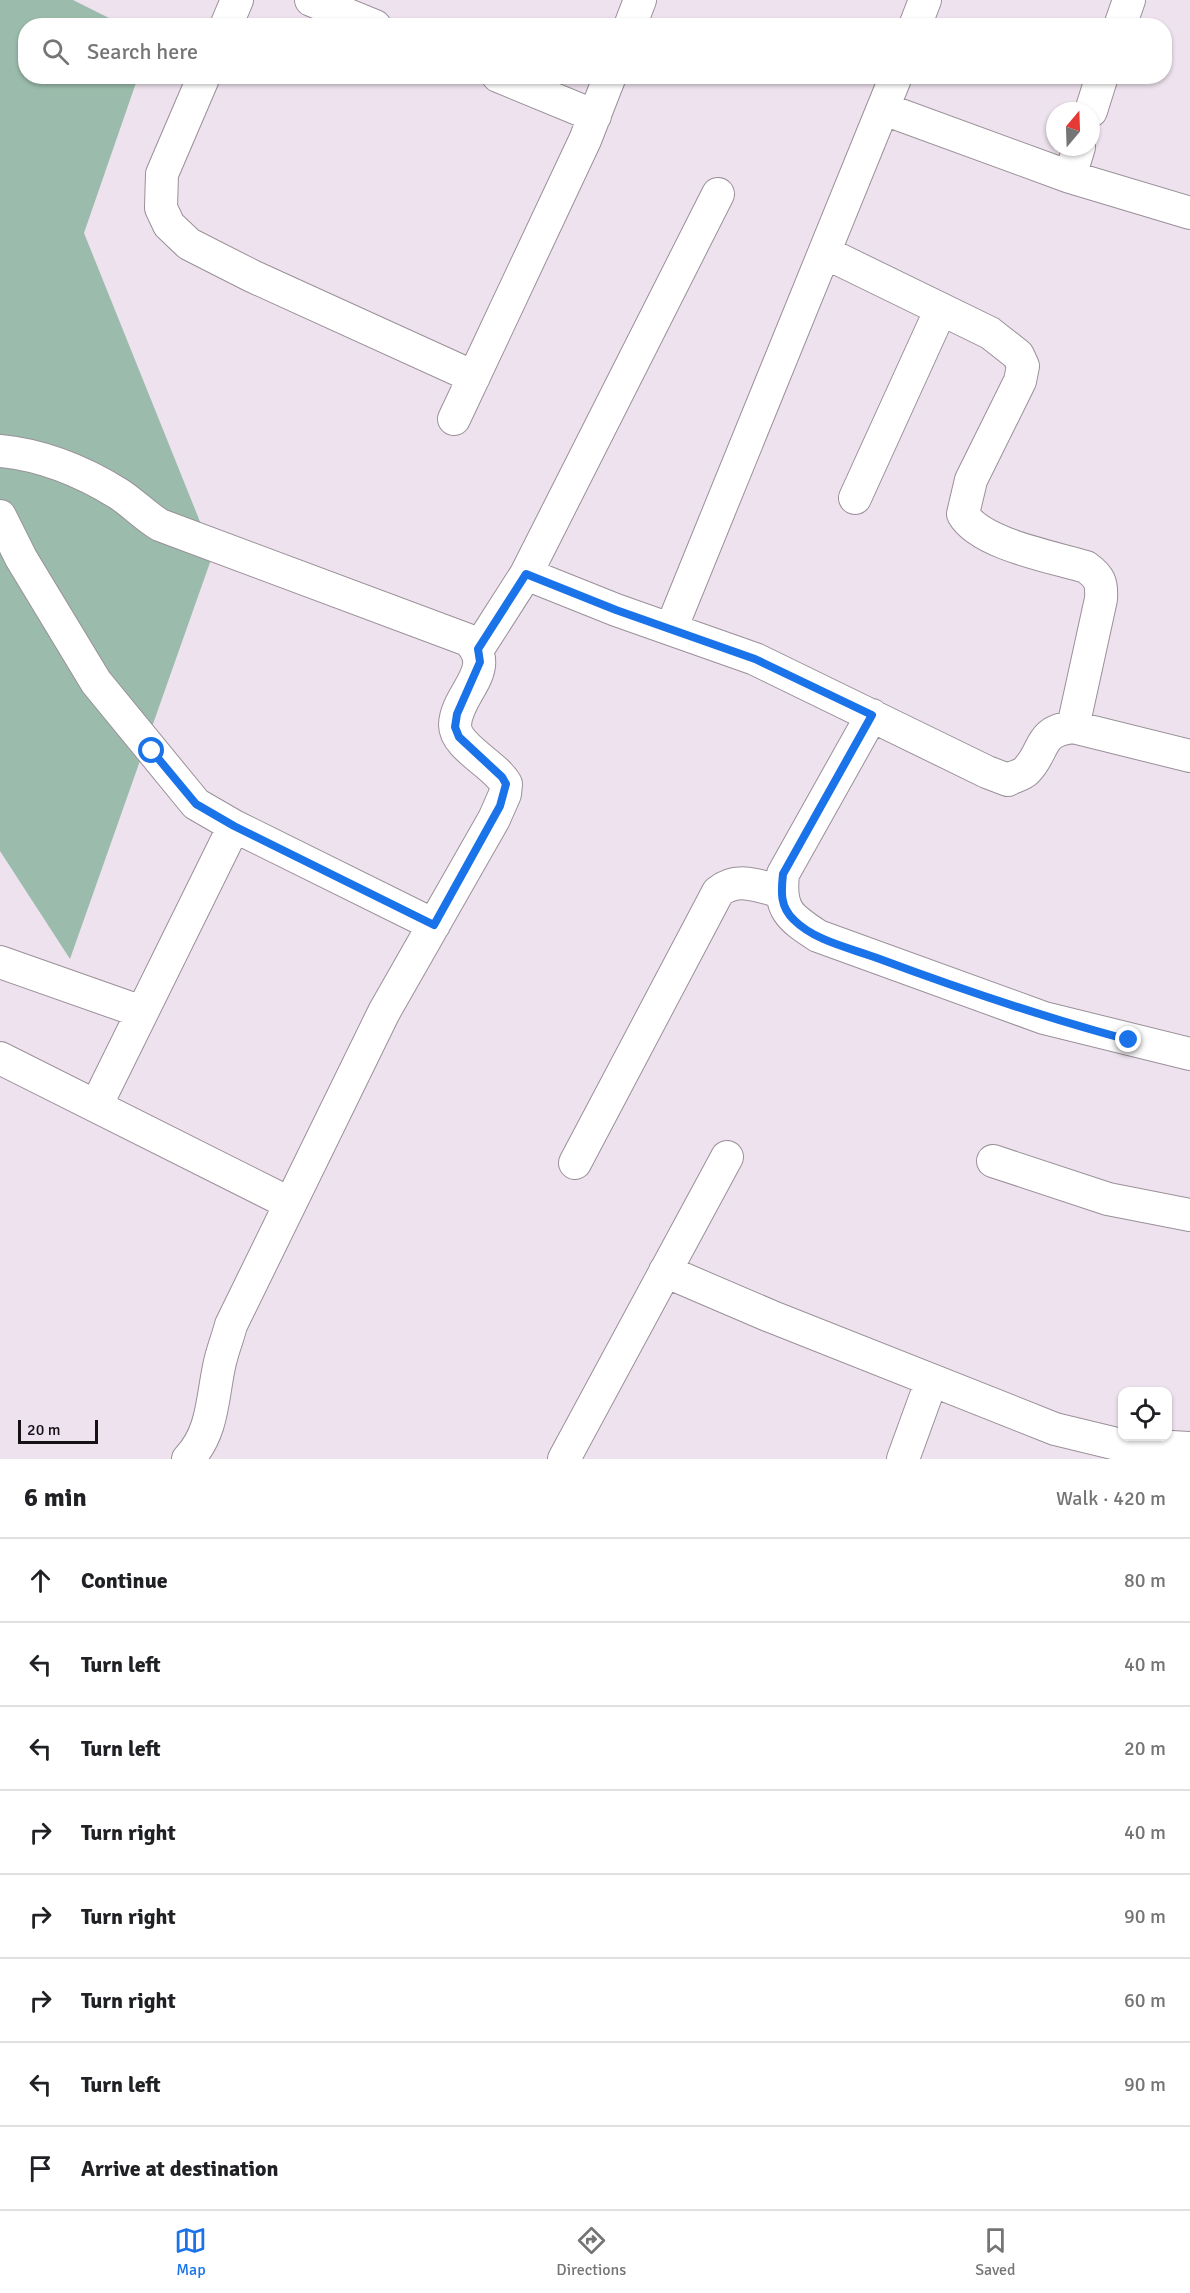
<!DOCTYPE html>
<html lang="en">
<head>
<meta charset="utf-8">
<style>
  :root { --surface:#fff; --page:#f6f6f6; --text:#202124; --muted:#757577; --line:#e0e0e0; --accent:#1a73e8 }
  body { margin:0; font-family:Signika,sans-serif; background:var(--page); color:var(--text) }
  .controls { position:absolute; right:18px; bottom:18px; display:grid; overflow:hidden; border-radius:12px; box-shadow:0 2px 4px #0004 }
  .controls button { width:54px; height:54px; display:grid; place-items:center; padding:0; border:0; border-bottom:2px solid var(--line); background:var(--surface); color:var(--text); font:30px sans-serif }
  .compass { position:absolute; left:1046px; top:102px; width:54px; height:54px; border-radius:50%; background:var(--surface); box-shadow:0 2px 4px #0004; rotate:19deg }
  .scale { position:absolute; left:18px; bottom:15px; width:80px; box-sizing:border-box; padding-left:6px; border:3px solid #151115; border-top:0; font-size:16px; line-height:21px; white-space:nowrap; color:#151115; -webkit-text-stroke:4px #ede2ed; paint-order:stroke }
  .stop { position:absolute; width:18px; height:18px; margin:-14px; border:4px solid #1a73e8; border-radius:50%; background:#fff }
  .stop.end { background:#1a73e8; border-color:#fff; box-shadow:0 2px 6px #0008 }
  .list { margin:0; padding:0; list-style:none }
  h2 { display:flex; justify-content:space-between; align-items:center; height:78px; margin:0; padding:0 24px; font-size:26px }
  h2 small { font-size:20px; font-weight:400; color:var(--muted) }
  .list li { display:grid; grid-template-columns:39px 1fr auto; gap:18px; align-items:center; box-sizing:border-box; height:84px; padding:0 24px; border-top:2px solid var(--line) }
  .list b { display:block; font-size:22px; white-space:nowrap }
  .list em { font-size:20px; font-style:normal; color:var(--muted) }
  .icon { flex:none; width:33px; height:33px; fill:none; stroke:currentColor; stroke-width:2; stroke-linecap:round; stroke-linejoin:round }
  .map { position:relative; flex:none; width:1190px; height:1459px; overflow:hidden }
  .search { position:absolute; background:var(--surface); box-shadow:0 2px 4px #0004; left:18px; right:18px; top:18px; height:66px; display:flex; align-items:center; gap:15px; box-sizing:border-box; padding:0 21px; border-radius:24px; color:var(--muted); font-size:22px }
  .sheet { height:750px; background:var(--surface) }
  nav { display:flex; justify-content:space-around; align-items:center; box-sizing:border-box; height:84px; border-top:2px solid var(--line); background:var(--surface); font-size:16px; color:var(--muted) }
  nav a { display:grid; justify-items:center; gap:3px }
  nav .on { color:var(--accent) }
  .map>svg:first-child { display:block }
  .green { fill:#9bbcac }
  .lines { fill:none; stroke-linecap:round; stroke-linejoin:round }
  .street-casing { stroke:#9a9099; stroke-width:34 }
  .street { stroke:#fff; stroke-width:32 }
  .route { stroke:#1a73e8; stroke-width:8 }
</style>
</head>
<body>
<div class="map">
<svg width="1190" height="1459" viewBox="0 0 1190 1459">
  <rect width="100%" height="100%" fill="#ede2ed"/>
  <path class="green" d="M0 0H73L123 25 26 26V76L138 77 84 233 213 554 70 959 0 851Z"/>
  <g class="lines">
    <g class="street-casing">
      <path id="street" d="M311 0 375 26
        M226 26 237 0
        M630 26 640 0
        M915 26 925 0
        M1120 26 1129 0
        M204 76 162 174 161 208 169 225 189 244 252 276 474 377
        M498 76 595 116
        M884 109 1070 177 1190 213
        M1091 111 1102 76
        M1070 177 1079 147
        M826 253 990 333 1018 355 1023 366 1020 381 971 480 963 514C980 544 1053 557 1086 567 1100 577 1102 583 1101 599L1073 727
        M454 419 585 140 610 76
        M0 451C43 455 82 471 119 494 133 503 145 516 160 525L468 640C499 669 456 693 455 725 455 747 495 764 506 784L505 794 494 819 384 1012 231 1325C228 1337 223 1349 220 1362 212 1396 214 1432 188 1459
        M855 498 941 309
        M0 516 21 558 96 682 196 804 234 826 434 925
        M526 574 616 610 755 659 987 772 1008 780C1013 777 1022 775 1026 771 1046 751 1037 731 1073 727L1190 756
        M671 629 896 76
        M478 649 526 574 718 194
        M872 715 783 874C779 910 789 917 818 936L1044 1018 1190 1054
        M0 962 142 1012
        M0 1058 289 1203
        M96 1106 234 826
        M993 1161 1108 1199 1190 1215
        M575 1163 718 892C737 876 760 886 781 892
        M665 1271 770 1316 1055 1429 1117 1444 1190 1448
        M564 1459 727 1157
        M903 1459 931 1382"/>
    </g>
    <use href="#street" class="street"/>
  </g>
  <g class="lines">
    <path class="route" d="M152 751 196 804 234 826 434 925 500 806 506 784 502 777 459 737 455 727 457 714 480 662 478 649 526 574 616 610 755 659 872 715 783 874C781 892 780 907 794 920 815 941 850 948 877 958 960 989 1043 1017 1129 1040"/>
  </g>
</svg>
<div class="controls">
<button><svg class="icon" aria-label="locate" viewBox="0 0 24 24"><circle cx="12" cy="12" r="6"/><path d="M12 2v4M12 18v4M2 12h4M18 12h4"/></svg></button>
</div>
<svg class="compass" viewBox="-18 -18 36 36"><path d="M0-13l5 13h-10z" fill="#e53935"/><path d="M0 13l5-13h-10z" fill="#757577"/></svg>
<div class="scale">20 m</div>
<div class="stop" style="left:152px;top:751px"></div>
<div class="stop end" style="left:1129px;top:1040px"></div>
<div class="search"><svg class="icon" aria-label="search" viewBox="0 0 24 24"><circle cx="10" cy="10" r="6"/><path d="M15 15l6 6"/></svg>Search here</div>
</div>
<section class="sheet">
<h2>6 min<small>Walk · 420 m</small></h2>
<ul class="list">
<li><svg class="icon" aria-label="ahead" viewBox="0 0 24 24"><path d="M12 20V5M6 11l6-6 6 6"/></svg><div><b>Continue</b></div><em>80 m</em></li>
<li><svg class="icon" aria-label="left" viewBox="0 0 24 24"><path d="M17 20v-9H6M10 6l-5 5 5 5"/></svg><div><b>Turn left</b></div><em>40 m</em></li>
<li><svg class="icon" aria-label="left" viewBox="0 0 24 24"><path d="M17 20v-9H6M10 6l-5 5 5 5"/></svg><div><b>Turn left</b></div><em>20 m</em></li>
<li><svg class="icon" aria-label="right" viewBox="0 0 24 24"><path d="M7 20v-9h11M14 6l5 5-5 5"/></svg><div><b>Turn right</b></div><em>40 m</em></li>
<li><svg class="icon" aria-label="right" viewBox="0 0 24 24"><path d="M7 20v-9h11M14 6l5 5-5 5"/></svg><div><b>Turn right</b></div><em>90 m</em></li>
<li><svg class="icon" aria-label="right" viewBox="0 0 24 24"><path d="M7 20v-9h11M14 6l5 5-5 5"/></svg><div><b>Turn right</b></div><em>60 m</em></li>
<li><svg class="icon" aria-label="left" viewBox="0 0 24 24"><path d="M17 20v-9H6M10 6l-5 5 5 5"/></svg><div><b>Turn left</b></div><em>90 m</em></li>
<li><svg class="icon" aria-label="arrive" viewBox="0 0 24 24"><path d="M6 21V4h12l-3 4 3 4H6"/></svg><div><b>Arrive at destination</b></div></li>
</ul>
</section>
<nav>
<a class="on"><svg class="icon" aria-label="map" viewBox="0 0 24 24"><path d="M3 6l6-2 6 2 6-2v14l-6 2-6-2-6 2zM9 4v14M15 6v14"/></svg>Map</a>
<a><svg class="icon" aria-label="directions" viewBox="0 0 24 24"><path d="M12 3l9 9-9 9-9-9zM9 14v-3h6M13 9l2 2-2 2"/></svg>Directions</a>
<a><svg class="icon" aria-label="saved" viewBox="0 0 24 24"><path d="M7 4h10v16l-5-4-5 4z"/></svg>Saved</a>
</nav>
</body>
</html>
